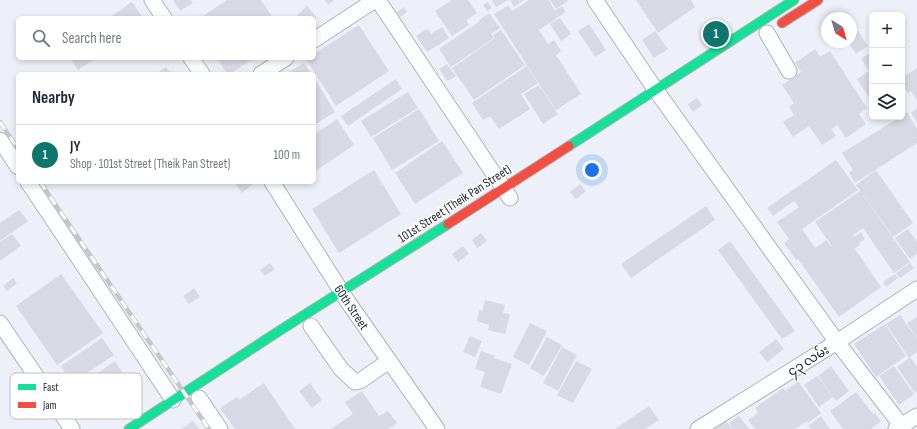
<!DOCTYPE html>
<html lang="en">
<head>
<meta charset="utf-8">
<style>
  :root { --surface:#fff; --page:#f2f2f3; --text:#1f2937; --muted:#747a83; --line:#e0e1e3; --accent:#0f766e }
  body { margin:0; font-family:"Sofia Sans Condensed","Noto Sans Myanmar",sans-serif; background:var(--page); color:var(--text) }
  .controls { position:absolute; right:12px; top:12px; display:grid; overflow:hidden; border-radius:6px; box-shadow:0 2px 6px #0003 }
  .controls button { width:36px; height:36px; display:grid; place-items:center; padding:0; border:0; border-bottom:1px solid var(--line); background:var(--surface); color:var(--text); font:20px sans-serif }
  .compass { position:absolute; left:821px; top:12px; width:36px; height:36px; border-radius:50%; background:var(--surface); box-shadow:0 2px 6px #0003; rotate:143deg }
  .you { position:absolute; left:592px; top:170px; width:14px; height:14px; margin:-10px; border:3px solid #fff; border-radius:50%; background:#1a73e8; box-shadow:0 0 0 6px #1a73e833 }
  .badge { display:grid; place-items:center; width:26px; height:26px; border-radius:50%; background:var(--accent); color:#fff; font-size:13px; font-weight:700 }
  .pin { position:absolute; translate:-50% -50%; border:2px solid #fff; box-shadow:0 1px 4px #0006 }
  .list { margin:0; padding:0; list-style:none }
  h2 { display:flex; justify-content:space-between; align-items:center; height:52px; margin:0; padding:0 16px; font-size:17px }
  h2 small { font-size:13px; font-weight:400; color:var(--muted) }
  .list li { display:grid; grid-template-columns:26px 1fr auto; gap:12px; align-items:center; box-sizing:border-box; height:60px; padding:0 16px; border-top:1px solid var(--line) }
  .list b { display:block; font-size:15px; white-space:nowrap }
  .list p { margin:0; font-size:13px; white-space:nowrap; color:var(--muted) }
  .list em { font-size:13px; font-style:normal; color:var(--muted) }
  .icon { flex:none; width:22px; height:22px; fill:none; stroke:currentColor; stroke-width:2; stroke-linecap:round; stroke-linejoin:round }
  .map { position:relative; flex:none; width:917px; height:429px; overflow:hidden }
  .search { position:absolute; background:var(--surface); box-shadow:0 2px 6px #0003; left:16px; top:16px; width:300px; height:44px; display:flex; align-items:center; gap:10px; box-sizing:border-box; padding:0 14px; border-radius:6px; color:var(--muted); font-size:15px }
  .panel { position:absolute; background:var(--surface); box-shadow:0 2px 6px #0003; left:16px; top:72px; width:300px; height:112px; border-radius:6px }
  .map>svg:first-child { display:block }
  .building { fill:#d9d9e5 }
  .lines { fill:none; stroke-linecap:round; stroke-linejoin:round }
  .street-casing { stroke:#afb3bc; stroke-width:17 }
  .fast-casing { stroke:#afb3bc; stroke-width:11 }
  .jam-casing { stroke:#afb3bc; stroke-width:11 }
  .street { stroke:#fcfdfe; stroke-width:15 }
  .fast { stroke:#16e098; stroke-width:9 }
  .jam { stroke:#f24e42; stroke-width:9 }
  .rail-casing { stroke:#c5c6c9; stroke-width:4.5 }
  .rail { stroke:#fff; stroke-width:3; stroke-dasharray:9; stroke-linecap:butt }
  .labels { text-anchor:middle; stroke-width:3; stroke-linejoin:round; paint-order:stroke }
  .street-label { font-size:13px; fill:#222733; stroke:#fff }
  .key { fill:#fff; stroke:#bdbec2; stroke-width:1 }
  .key-label { font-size:11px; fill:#222733 }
</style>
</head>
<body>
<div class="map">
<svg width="917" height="429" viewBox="0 0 917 429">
  <rect width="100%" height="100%" fill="#edf0f8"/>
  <path class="building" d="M173 0H191L193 3 180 11Z
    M227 0H261L273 18H200Z
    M326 0H334L328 5 325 1Z
    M452 0H468L477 13 466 20 469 25 452 36 435 11Z
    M492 0H508L496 7Z
    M510 0H524L514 7Z
    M529 0H549L555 11 562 6 566 12 539 30 548 44 554 40 561 51 556 55 581 94 556 110 494 14 509 5 512 11Z
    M550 0H567L568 1 556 9Z
    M636 0H691L695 7 658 33Z
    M132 2 143 18H109Z
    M488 2 492 8 487 11 483 5Z
    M307 6 317 18 314 21V18H299L297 15Z
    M404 7 407 12 400 17 397 12Z
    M489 13 500 28 491 34 494 38 451 67 439 49 480 21 479 20Z
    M560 18 571 34 561 41 550 24Z
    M589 24 606 50 595 57 578 31Z
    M359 25 389 71 336 106 306 59 308 58H314V54Z
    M442 27 449 38 427 52 416 36 427 29 431 34Z
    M501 30 525 65 474 100 452 68 495 38 493 35Z
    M655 31 668 49 654 58 642 40Z
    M858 31 868 46 856 54 848 42H851V35Z
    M815 49 820 57 830 51 867 108 859 114 866 124 846 138 837 125 831 129 836 136 822 145 809 126 793 137 783 122 794 115 789 107 794 103 782 85 801 72 795 63Z
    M872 51V102L857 79 869 71 861 59Z
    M70 58H96L78 70Z
    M217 58H254L230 74H227Z
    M304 63 312 74H286Z
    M447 64 456 76 447 81 439 69Z
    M527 66 538 83 521 94 530 109 499 129 490 116 483 120 472 103Z
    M166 67 171 74H156Z
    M917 68V100L911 91 908 93 902 84V78Z
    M314 78 335 112 314 125Z
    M396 79 402 89 348 126 341 116Z
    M539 85 558 114 543 124 524 94Z
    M408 92 418 108 371 137 361 121Z
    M697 98 702 105 693 112 688 104Z
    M917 108V122L911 113Z
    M419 109 439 141 392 170 373 138Z
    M907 112 917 129V143L855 183 849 173 853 170 842 153 900 117H902V115Z
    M337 119 354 145 314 172V135Z
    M442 141 463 173 415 204 395 173Z
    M836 160 858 190 802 229 815 248 826 240 834 249 815 222 860 191 910 262 894 273 863 228 853 235 854 237 861 232 865 239 859 243 860 245 855 249 881 287 839 317 798 259 796 260 784 243 789 239 777 222 799 207 794 201 773 216 767 208Z
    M374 170 401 214 339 253 312 209Z
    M876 170 913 223 893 237 856 185Z
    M234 182H249L252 185 242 193Z
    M580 184 586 191 576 199 570 192Z
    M706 206 715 220 631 278 621 264Z
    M19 210 28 221 0 241V223Z
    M908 229 917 242V254L910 259 895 238Z
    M481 233 487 241 477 248 472 240Z
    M12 234 21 246 0 261V242Z
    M730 241 795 331 782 339 718 250Z
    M463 246 469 254 458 262 452 254Z
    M270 263 275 269 265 276 260 270Z
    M910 263 914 268 900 278 896 273Z
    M61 274 103 333 57 365 16 306Z
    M895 274 898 278 886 287 883 282Z
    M13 278 17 283 7 291 3 286Z
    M194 288 200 297 189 304 183 296Z
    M485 300 505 305 503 313 510 314 505 334 488 330 489 325 477 321 479 310 482 311Z
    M900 315 917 339V352L910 357 917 367V391L915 393 897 367 909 358 886 324Z
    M917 317V338L907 323Z
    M530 323 547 331 529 365 513 357Z
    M885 324 906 356 876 377 854 344Z
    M470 336 482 341 475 357 463 352Z
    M547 337 562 345 544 376 530 368Z
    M102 338 114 355 72 383 61 366Z
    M776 339 784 349 767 362 759 352Z
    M562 347 577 355 558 391 543 383Z
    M481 351 495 356 494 358 512 364 501 394 480 387 485 372 475 369Z
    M115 361 127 380 88 406 76 388Z
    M576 361 592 369 573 403 557 395Z
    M831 366 849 391 836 401 818 376Z
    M894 366 914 394 899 405 879 376Z
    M817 376 833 397 819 407 804 385Z
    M798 381 821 413 808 423 807 421 795 429H755L748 420 758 413 763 420 755 408 783 388 785 391Z
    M264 383 295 429H235L220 408 237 397 239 400Z
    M310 383 322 400 312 408 299 391Z
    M362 391 379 416 388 411 397 423 388 429H331L353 414 345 402Z
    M856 392 873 414 875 413 881 421 871 429H843L830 411Z
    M649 406 659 420 645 429H615Z
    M739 416 749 429H733L729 423Z
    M821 416 830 429H811L808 426Z
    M193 421 199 429H181Z
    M726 421 732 429H715Z"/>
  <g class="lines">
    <g class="street-casing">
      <path id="street" d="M152 0 164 18
        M378 0 510 198
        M595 0 655 89 837 342 904 429
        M767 33 789 71
        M314 40 375 0
        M191 58 202 74
        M261 74 286 58
        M0 140 18 167
        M28 182 173 400
        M272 182 348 302 437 429
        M0 323 72 429
        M311 326 341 369 355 382 360 381 389 361
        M199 398 220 429
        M698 429 837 342 917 289
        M896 429 917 416"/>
    </g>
    <g class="fast-casing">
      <path id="fast" d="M569 146 794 0
        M129 429 279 331 448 224"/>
    </g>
    <g class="jam-casing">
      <path id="jam" d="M782 23 818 0
        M448 224 569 146"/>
    </g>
    <use href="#street" class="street"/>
    <use href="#fast" class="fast"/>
    <use href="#jam" class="jam"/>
    <g class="rail-casing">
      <path id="rail" d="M0 122 18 149
        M40 182 209 429"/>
    </g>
    <use href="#rail" class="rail"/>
  </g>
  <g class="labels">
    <g class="street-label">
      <text transform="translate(454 203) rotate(-33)" y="5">101st Street (Theik Pan Street)</text>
      <text transform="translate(352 307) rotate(56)" y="5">60th Street</text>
      <text transform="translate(808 360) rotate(-32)" y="5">၄၃ လမ်း</text>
    </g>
  </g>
  <rect x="10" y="373" width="132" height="46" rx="6" class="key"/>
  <rect x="18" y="384" width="18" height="6" fill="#16e098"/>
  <rect x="18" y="402" width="18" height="6" fill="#f24e42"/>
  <g class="key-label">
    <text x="43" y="391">Fast</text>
    <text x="43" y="409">Jam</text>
  </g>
</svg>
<div class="controls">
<button>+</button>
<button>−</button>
<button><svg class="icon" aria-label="layers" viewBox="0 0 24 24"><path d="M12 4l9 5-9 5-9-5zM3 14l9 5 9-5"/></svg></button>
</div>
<svg class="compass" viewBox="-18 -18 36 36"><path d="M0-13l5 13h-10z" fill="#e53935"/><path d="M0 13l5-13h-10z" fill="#747a83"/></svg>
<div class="you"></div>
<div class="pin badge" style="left:716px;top:34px">1</div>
<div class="search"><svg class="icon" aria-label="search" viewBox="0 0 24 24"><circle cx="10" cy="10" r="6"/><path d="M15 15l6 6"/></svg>Search here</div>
<section class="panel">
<h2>Nearby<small></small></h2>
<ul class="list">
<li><span class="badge">1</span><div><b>JY</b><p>Shop · 101st Street (Theik Pan Street)</p></div><em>100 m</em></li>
</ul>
</section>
</div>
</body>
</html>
